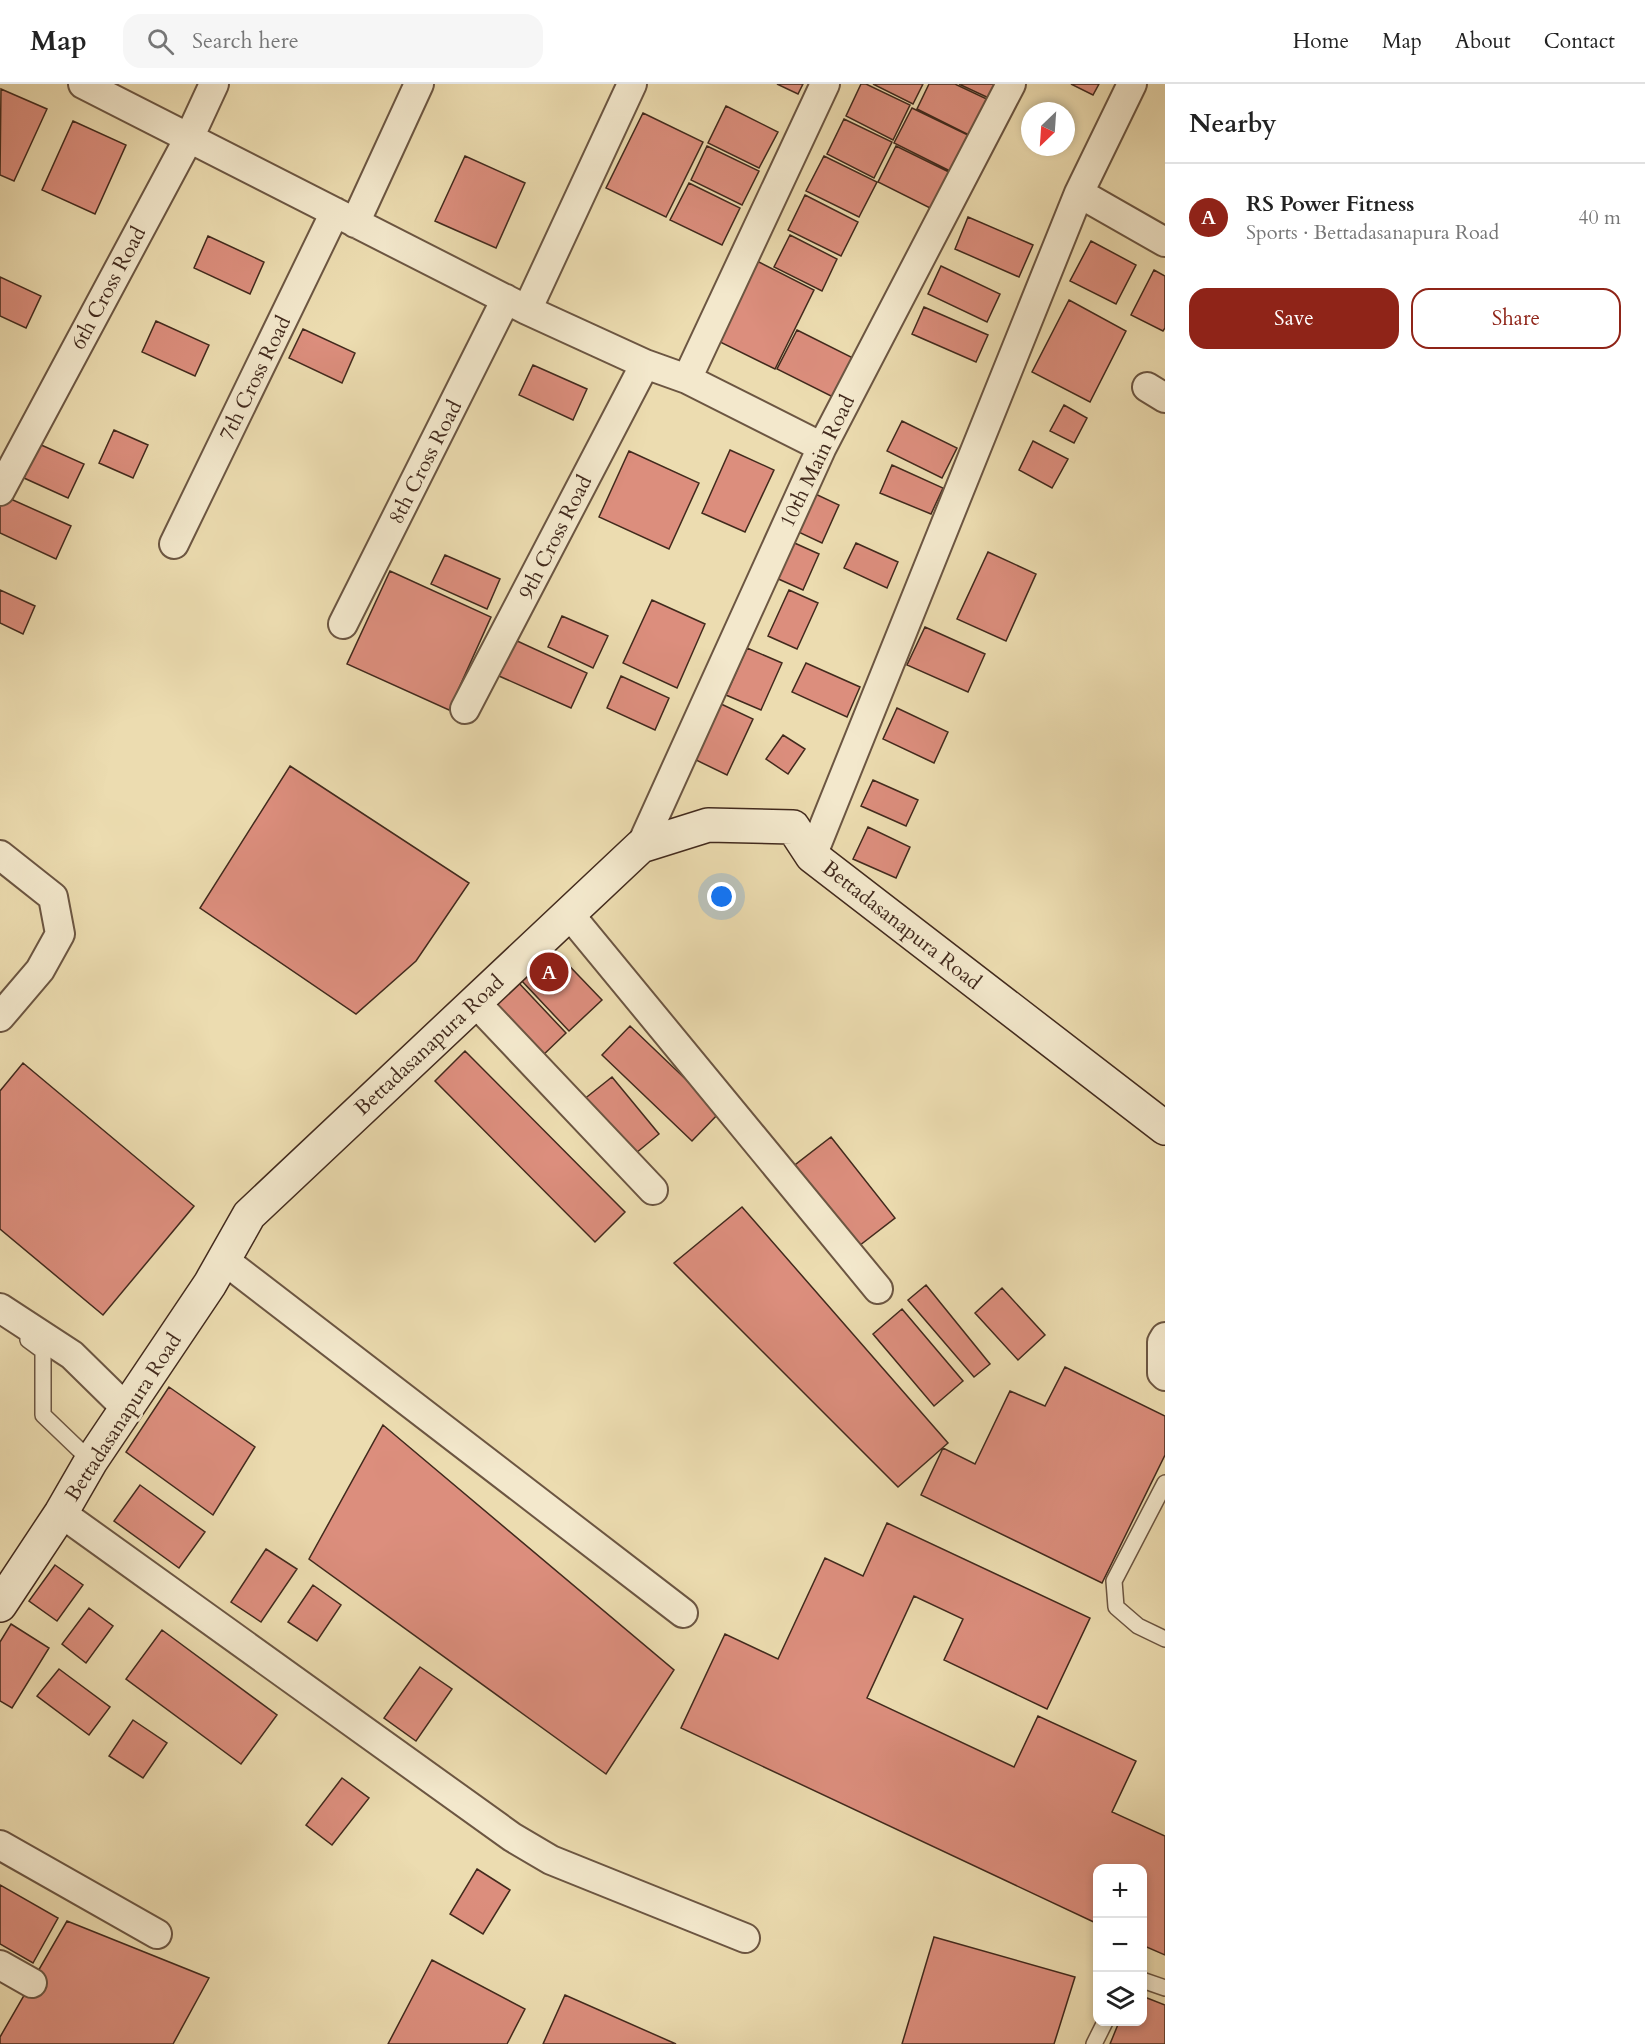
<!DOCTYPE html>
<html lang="en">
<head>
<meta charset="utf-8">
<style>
  :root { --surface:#fff; --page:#f6f6f6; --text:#222; --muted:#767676; --line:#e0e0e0; --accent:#8f2418 }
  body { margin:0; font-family:Cardo,serif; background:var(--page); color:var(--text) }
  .controls { position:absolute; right:18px; bottom:18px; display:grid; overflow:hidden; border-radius:12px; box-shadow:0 3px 9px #0003 }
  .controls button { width:54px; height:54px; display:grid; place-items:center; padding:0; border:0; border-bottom:2px solid var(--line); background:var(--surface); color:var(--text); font:30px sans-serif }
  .compass { position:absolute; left:1021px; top:18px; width:54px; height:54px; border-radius:50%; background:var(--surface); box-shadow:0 3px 9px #0003; rotate:205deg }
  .you { position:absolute; left:722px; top:813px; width:21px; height:21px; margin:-15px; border:4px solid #fff; border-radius:50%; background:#1a73e8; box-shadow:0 0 0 9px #1a73e833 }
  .badge { display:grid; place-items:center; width:39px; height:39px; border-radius:50%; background:var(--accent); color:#fff; font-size:20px; font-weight:700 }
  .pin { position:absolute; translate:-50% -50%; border:3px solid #fff; box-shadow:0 2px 6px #0006 }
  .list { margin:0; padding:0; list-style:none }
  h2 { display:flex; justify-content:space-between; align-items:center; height:78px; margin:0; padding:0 24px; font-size:26px }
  h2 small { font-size:20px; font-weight:400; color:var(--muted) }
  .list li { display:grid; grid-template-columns:39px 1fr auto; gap:18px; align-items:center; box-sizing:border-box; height:108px; padding:0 24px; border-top:2px solid var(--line) }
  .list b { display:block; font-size:22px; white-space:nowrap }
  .list p { margin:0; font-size:20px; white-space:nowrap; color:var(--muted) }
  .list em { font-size:20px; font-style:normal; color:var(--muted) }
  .actions { display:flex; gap:12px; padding:18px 24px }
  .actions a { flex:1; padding:14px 0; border:2px solid var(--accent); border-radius:18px; text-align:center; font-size:21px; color:var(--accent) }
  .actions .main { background:var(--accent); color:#fff }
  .icon { flex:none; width:33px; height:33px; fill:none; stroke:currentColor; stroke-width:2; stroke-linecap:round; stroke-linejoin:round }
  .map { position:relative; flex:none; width:1165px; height:1960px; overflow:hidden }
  header { display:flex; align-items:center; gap:36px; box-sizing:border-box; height:84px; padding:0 30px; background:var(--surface); border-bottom:2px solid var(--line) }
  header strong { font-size:28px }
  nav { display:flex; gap:33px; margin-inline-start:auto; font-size:21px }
  .search { width:420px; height:54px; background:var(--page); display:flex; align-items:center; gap:15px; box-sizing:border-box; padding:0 21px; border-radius:18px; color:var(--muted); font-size:22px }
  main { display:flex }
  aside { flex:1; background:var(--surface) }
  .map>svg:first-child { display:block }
  .building { fill:#dc8e7d; stroke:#422a1d; stroke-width:1.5 }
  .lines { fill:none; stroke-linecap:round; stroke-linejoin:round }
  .lane-casing { stroke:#6c5642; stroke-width:18 }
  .street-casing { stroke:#6c5642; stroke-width:32 }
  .secondary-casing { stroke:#422a1d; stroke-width:36 }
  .lane { stroke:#f3e8cc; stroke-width:15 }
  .street { stroke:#f3e8cc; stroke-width:28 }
  .secondary { stroke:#f3e8cc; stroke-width:33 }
  .labels { text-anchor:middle; stroke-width:5; stroke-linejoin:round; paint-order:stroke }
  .street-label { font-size:21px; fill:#422a1d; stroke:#f3e8cc }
</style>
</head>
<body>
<header>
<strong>Map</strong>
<div class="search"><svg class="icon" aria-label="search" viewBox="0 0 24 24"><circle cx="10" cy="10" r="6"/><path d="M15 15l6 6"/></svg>Search here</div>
<nav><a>Home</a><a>Map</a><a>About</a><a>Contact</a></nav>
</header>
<main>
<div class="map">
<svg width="1165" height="1960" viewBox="0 0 1165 1960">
  <rect width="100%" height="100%" fill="#ecdcb0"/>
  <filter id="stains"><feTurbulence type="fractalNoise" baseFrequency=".00333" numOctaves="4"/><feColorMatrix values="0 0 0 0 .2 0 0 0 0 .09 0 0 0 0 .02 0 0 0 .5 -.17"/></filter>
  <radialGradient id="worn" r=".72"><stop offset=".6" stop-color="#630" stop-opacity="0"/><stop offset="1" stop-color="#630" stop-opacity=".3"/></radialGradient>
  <path class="building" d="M777 0H803L798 10Z
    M861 0H866L910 21 893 56 846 32Z
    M873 0H923L913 20Z
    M929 0H955L991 17 973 53 917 25Z
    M959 0H1001L993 16Z
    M1071 0H1099L1093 11Z
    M1 5 47 25 14 97 0 91Z
    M726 22 778 48 759 84 708 59Z
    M912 24 972 53 954 89 894 59Z
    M643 29 703 58 666 133 606 104Z
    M844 35 892 58 874 94 827 70Z
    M73 37 126 61 95 130 42 106Z
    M707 62 759 87 742 121 691 96Z
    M896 62 953 90 936 127 878 98Z
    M465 72 525 99 496 164 435 137Z
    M824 72 877 98 859 133 806 107Z
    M689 99 740 124 722 161 670 136Z
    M805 111 858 138 841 172 788 146Z
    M968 133 1033 161 1019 193 955 165Z
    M790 151 837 175 822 207 774 183Z
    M208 152 264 178 250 210 194 184Z
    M1091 157 1136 181 1116 220 1070 197Z
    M755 176 814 206 775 285 716 256Z
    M941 182 1000 210 987 238 928 210Z
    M1154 186 1165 192V244L1163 247 1131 231Z
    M0 193 41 212 26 244 0 232Z
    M1069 216 1126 247 1090 318 1032 288Z
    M924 223 988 251 976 278 912 250Z
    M156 237 209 261 195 292 142 268Z
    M303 245 355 269 342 299 289 274Z
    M797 246 855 275 835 314 777 285Z
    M533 281 587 305 573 336 519 311Z
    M1064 321 1087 334 1074 359 1050 347Z
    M902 337 957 364 942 394 887 367Z
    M114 346 148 361 133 394 99 379Z
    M1033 357 1068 375 1052 404 1019 386Z
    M39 360 84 380 68 414 24 394Z
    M730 366 774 386 745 448 702 429Z
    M629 367 699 399 669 465 599 433Z
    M892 381 943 404 931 430 880 409Z
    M809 407 839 421 822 459 792 445Z
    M4 412 71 442 56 475 0 449V421Z
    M790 457 819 470 803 506 774 493Z
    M856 459 898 478 887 504 844 484Z
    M988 468 1036 490 1006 557 957 535Z
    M445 471 500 495 487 525 431 500Z
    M390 487 491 533 449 626 347 580Z
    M0 506 35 522 23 550 0 539Z
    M789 506 818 519 797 565 768 552Z
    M652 516 705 540 677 604 623 579Z
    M562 532 608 552 593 584 548 563Z
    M925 543 985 570 968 608 907 581Z
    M515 556 587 589 571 624 499 592Z
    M747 564 782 579 761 626 726 611Z
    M806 579 860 603 847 633 792 608Z
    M621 592 669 614 655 646 607 624Z
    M719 619 753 635 727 691 694 675Z
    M897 624 948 648 934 679 883 655Z
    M783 651 805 665 788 690 766 675Z
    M290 682 469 799 416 877 356 930 200 824Z
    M873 696 918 716 906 742 861 722Z
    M868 743 910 763 896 794 853 775Z
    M554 866 602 916 569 947 521 896Z
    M517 897 566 949 538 976 488 925Z
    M630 942 720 1028 692 1057 602 971Z
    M465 967 625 1128 595 1158 435 997Z
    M23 979 194 1122 103 1231 0 1145V1007Z
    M612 993 659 1050 630 1074 583 1016Z
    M831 1053 895 1134 855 1165 791 1084Z
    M742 1123 948 1359 898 1403 674 1179Z
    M926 1201 990 1280 974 1293 908 1216Z
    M1002 1204 1045 1251 1018 1276 975 1229Z
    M902 1225 963 1297 934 1322 873 1250Z
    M1065 1283 1165 1332V1371L1102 1499 921 1411 943 1364 975 1380 1010 1307 1045 1322Z
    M169 1303 255 1363 213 1431 126 1368Z
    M383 1341 674 1586 606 1690 309 1475Z
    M140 1401 205 1448 179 1484 114 1437Z
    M887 1439 1090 1534 1047 1625 944 1576 963 1535 914 1512 867 1614 1014 1683 1038 1632 1136 1677 1112 1728 1165 1752V1871L1142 1861V1784H1098V1840L681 1644 725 1550 778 1575 825 1474 863 1492Z
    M266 1465 297 1485 261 1538 231 1518Z
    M55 1481 83 1501 57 1537 29 1517Z
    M313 1501 341 1521 317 1557 288 1538Z
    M89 1524 113 1542 86 1579 62 1560Z
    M11 1540 49 1564 12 1624 0 1617V1558Z
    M162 1546 277 1631 241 1680 126 1595Z
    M420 1583 452 1605 416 1657 384 1634Z
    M59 1585 110 1623 89 1651 37 1612Z
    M133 1636 167 1659 143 1694 109 1672Z
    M342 1694 369 1714 332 1761 306 1741Z
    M477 1785 510 1806 483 1850 450 1830Z
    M0 1801 58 1834 33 1879 0 1860Z
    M67 1837 209 1894 173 1960H0V1953Z
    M934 1853 1075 1893 1054 1960H902Z
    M432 1876 525 1925 507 1960H388Z
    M565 1911 676 1960H543Z
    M1142 1912 1165 1921V1960H1110L1119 1938H1142Z"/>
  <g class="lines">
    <g class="lane-casing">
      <path id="lane" d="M28 1256 43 1267V1331L91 1377
        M1165 1399 1114 1497 1116 1523 1138 1542 1165 1555
        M1142 1896 1165 1904
        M1094 1960 1105 1938"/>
    </g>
    <g class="street-casing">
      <path id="street" d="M83 0 527 226 645 280 687 295 822 363
        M1079 109 1165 158
        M355 139 419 0
        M527 226 632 0
        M687 295 825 0
        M1147 303 1165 314
        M0 407 189 54 214 0
        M174 460 335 128
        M343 540 506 215
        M465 625 645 280
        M641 762 822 363 1011 0
        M0 771 53 813 60 850 40 886 0 933
        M812 772 1079 109 1132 0
        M569 830 878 1205
        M475 918 653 1106
        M224 1176 683 1529
        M0 1224 72 1271 127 1325
        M1165 1253 1162 1258V1289L1165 1292
        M61 1429 512 1753 551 1776 745 1854
        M0 1761 157 1850
        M0 1881 32 1899"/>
    </g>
    <g class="secondary-casing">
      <path id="secondary" d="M0 1521 61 1429 91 1377 210 1200 249 1131 641 762 708 741 793 743 812 772 1165 1044"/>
    </g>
    <use href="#lane" class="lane"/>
    <use href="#street" class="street"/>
    <use href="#secondary" class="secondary"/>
  </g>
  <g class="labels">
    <g class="street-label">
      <text transform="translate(108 204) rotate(-62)" y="7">6th Cross Road</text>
      <text transform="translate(255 294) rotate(-64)" y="7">7th Cross Road</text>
      <text transform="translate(817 377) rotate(-64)" y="7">10th Main Road</text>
      <text transform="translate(425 378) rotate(-63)" y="7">8th Cross Road</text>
      <text transform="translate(555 453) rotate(-63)" y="7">9th Cross Road</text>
      <text transform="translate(902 841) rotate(38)" y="7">Bettadasanapura Road</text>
      <text transform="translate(429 961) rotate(-43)" y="7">Bettadasanapura Road</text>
      <text transform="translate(123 1333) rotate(-57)" y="7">Bettadasanapura Road</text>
    </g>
  </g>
  <rect width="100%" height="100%" filter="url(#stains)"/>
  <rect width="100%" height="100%" fill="url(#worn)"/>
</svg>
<div class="controls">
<button>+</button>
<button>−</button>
<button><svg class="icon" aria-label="layers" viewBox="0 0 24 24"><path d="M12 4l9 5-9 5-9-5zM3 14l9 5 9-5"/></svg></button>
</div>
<svg class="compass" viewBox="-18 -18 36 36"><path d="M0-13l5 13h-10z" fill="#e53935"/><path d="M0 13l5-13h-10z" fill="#767676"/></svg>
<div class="you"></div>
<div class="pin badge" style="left:549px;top:888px">A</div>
</div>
<aside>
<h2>Nearby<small></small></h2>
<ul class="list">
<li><span class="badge">A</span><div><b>RS Power Fitness</b><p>Sports · Bettadasanapura Road</p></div><em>40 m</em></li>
</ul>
<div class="actions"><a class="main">Save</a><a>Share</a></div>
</aside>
</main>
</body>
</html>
